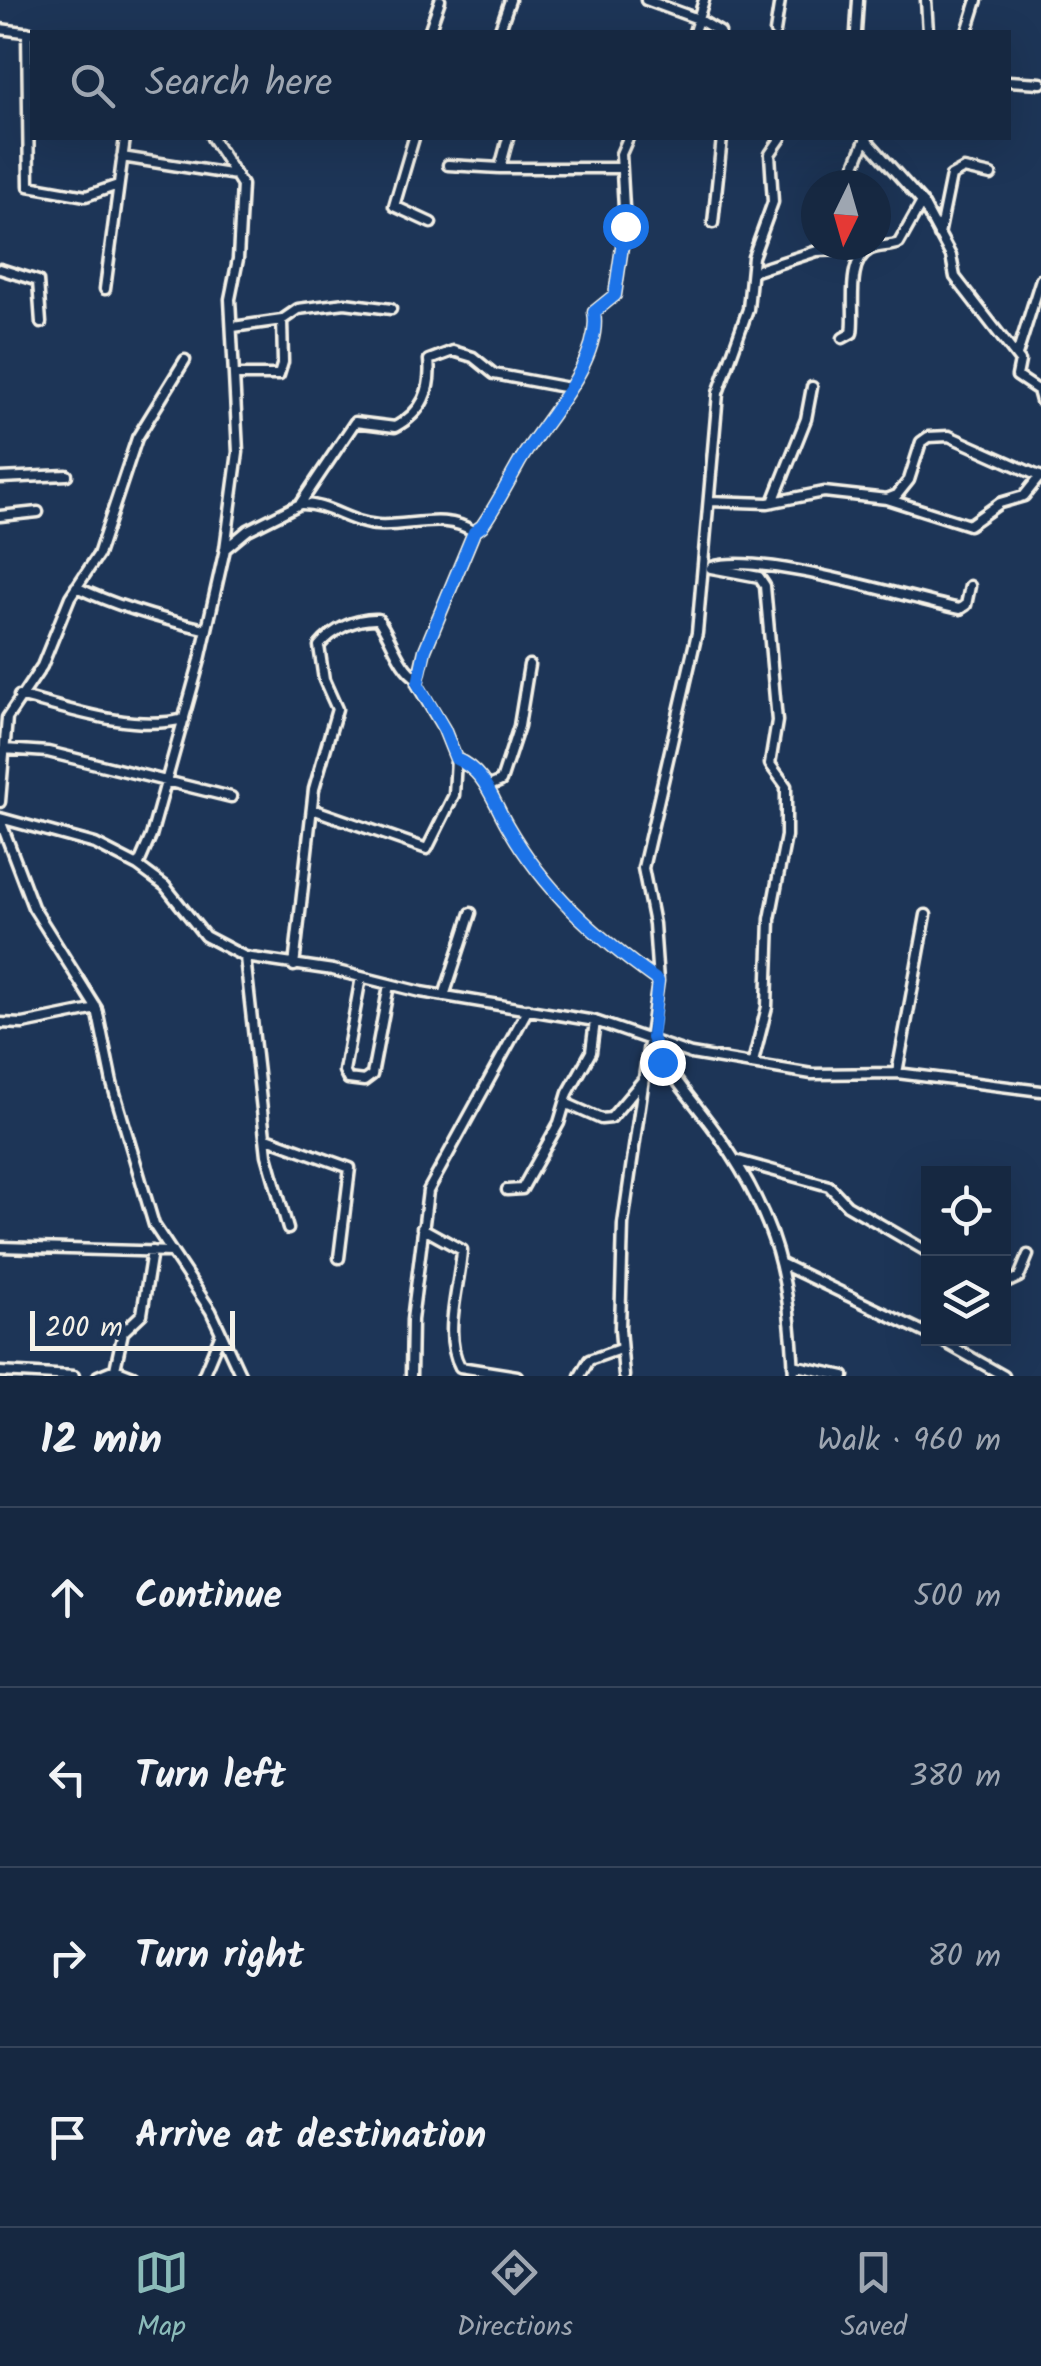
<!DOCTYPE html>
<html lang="en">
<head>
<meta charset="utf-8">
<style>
  :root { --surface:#162841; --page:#1f3048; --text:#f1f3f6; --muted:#9ea6b1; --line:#35445a; --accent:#8bbbb9 }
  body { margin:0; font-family:Kalam,sans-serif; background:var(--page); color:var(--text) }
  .controls { position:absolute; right:30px; bottom:30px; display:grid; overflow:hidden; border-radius:0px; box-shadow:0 10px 40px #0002 }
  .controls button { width:90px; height:90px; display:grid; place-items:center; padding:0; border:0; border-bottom:2px solid var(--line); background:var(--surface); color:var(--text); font:50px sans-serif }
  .compass { position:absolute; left:801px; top:170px; width:90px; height:90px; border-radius:50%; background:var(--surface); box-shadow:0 10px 40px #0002; rotate:185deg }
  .scale { position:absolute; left:30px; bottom:25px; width:205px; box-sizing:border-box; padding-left:10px; border:5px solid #f4f1e8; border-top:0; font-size:28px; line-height:35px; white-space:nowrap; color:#f4f1e8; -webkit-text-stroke:8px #1d3557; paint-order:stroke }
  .stop { position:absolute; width:30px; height:30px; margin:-22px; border:8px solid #1a73e8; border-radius:50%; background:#fff }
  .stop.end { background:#1a73e8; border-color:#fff; box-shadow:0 2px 10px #0008 }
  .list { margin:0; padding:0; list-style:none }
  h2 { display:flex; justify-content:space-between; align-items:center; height:130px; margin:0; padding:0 40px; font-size:42px }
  h2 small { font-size:32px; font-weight:400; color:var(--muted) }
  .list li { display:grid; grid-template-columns:65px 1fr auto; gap:30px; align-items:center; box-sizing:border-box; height:180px; padding:0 40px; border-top:2px solid var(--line) }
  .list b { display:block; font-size:38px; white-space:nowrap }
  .list em { font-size:32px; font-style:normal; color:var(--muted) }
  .icon { flex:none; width:55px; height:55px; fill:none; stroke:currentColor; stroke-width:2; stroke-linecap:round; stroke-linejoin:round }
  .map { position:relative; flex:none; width:1041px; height:1376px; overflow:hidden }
  .search { position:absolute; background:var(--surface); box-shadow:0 10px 40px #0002; left:30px; right:30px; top:30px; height:110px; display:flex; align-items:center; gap:25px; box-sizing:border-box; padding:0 35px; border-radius:0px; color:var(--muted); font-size:38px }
  .sheet { height:850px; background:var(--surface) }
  nav { display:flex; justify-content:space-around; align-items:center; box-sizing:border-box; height:140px; border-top:2px solid var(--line); background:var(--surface); font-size:28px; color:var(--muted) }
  nav a { display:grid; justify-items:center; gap:5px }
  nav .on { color:var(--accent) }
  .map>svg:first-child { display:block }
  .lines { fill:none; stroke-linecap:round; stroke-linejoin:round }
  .minor-casing { stroke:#f4f1e8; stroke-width:15 }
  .minor { stroke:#1d3557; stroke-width:8 }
  .route { stroke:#1a73e8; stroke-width:12 }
</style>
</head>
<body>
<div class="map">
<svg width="1041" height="1376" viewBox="0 0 1041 1376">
  <rect width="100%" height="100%" fill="#1d3557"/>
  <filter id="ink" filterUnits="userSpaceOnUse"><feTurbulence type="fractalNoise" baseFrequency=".01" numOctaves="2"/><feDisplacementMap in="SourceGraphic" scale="20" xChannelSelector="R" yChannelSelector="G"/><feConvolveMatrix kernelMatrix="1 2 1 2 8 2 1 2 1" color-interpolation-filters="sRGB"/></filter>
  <g filter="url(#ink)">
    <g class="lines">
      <g class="minor-casing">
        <path id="minor" d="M646 0 698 19 720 32
          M926 0 928 32
          M0 29 32 33
          M27 32 29 186 86 196 118 185
          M429 32 440 0
          M499 32 510 0
          M694 32 704 0
          M775 32 780 0
          M856 32 858 0
          M967 32 977 0
          M1008 81 1041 83
          M414 138 394 206 431 223
          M508 138 500 168H621
          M628 138 621 154 625 226 615 295 594 312C603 363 540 424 518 465 506 486 496 506 482 526L474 532 425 650 417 684 444 729 456 759C485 771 492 799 507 825 544 890 597 938 658 981
          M865 138 922 202 951 256 955 277 1020 361 1017 376 1038 390 1041 401
          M122 157 236 175
          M448 165 500 168
          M847 185 866 138
          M713 223 722 138
          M939 235 951 176 964 169 991 175
          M0 269 38 281 41 323
          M752 272 817 251 870 249
          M105 289 125 138
          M233 327 282 320 298 309 345 303 391 309
          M843 338 852 333C856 312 845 262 869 250 877 245 890 247 899 243L922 202
          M1017 355 1041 279
          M236 375H279L283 362 282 320
          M0 478 67 475
          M887 499 969 525 1000 503 1024 496 1040 476
          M709 501 768 503 824 492 887 499 897 495 909 480 921 442 928 437 949 436 1041 477
          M773 502 806 419 812 387
          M300 504 355 422 395 427C423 412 432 390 429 360L453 351 473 357 494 374 569 388
          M0 516 38 512
          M225 549 248 530 300 504C328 503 351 524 378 525 410 527 446 512 474 532
          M712 567C760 552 904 597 960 609L966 605 970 586
          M711 568 759 577 765 586 777 721 770 764 786 786V836L770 919 767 1007 753 1062
          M76 587C118 607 160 619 205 629
          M19 696C68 709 134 732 184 719
          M4 749 48 752 231 797
          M487 787 501 781 519 726 529 665
          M0 802 7 718 42 666 70 597 98 555 137 438 185 360
          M312 809 427 849 454 795 456 759
          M0 818 95 844 138 866 165 886 205 936 245 957 333 970 421 992 595 1021 691 1054 812 1074 897 1073 1041 1091
          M0 820 33 907 97 1009 112 1083 154 1225 211 1311 241 1376
          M138 866 151 836 200 660 225 549 238 452 230 299 238 259 242 185 212 138
          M245 957 267 1155 288 1229
          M294 966 314 789 337 709 324 680 319 646C333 629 356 618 378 619 392 638 398 667 418 679
          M361 977 344 1071 348 1079 364 1081 372 1075 389 985
          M444 996 471 913
          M0 1023 23 1024 97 1009
          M652 1039C669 1077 698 1105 721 1139 777 1220 790 1279 794 1376
          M897 1073 926 915
          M565 1103 601 1119 611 1118 643 1080
          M267 1138 350 1168 339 1258
          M735 1160 829 1186 847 1205 928 1252
          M507 1190 522 1189 559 1123 568 1093 591 1052 595 1021
          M422 1228 462 1250C460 1286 442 1334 460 1367L517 1376
          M0 1247 172 1252
          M784 1265 928 1334
          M1004 1284 1019 1277 1028 1255
          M937 1338 1004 1376
          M793 1365 844 1376
          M115 1369 133 1376
          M0 1372 74 1376
          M98 1376 115 1369 123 1332 142 1314 152 1251
          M203 1376 221 1333
          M411 1376 412 1320 428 1191 528 1009
          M580 1376 589 1360 620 1349
          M624 1376 620 1329 623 1224 658 981 654 924 643 868 697 633 718 393 748 309 753 257 773 202 770 154 781 138"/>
      </g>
      <use href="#minor" class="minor"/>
    </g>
  </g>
  <g class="lines" filter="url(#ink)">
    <path class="route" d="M625 226 615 295 594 312C603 363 540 424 518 465 506 486 496 506 482 526L474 532 425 650 418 684 444 729 456 759C485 771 492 799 507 825 544 890 597 938 658 981L652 1038 662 1062"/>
  </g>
</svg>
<div class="controls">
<button><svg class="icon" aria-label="locate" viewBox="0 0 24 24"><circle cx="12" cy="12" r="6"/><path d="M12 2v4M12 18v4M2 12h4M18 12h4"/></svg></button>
<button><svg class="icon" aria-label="layers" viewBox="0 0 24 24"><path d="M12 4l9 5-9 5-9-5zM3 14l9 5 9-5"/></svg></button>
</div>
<svg class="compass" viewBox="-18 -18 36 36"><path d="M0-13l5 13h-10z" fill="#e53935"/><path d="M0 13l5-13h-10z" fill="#9ea6b1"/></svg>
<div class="scale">200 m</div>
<div class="stop" style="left:625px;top:226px"></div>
<div class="stop end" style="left:662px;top:1062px"></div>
<div class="search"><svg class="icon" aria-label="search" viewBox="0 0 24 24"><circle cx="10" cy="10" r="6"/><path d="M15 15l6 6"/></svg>Search here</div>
</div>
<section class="sheet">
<h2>12 min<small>Walk · 960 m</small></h2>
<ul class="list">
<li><svg class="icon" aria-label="ahead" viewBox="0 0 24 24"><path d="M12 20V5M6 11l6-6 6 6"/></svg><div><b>Continue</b></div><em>500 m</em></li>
<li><svg class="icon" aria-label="left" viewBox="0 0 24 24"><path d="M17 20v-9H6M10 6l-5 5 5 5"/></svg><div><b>Turn left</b></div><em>380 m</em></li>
<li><svg class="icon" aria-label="right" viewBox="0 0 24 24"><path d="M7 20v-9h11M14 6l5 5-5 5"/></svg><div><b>Turn right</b></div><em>80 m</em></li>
<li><svg class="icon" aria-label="arrive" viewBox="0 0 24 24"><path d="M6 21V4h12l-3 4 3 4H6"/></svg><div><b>Arrive at destination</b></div></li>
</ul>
</section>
<nav>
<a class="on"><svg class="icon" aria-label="map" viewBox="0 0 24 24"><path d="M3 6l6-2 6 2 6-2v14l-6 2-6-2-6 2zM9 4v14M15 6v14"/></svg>Map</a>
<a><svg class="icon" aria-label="directions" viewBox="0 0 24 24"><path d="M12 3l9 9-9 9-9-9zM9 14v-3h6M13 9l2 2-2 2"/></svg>Directions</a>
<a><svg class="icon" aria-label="saved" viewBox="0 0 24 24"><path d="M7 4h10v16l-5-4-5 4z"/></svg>Saved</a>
</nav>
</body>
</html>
